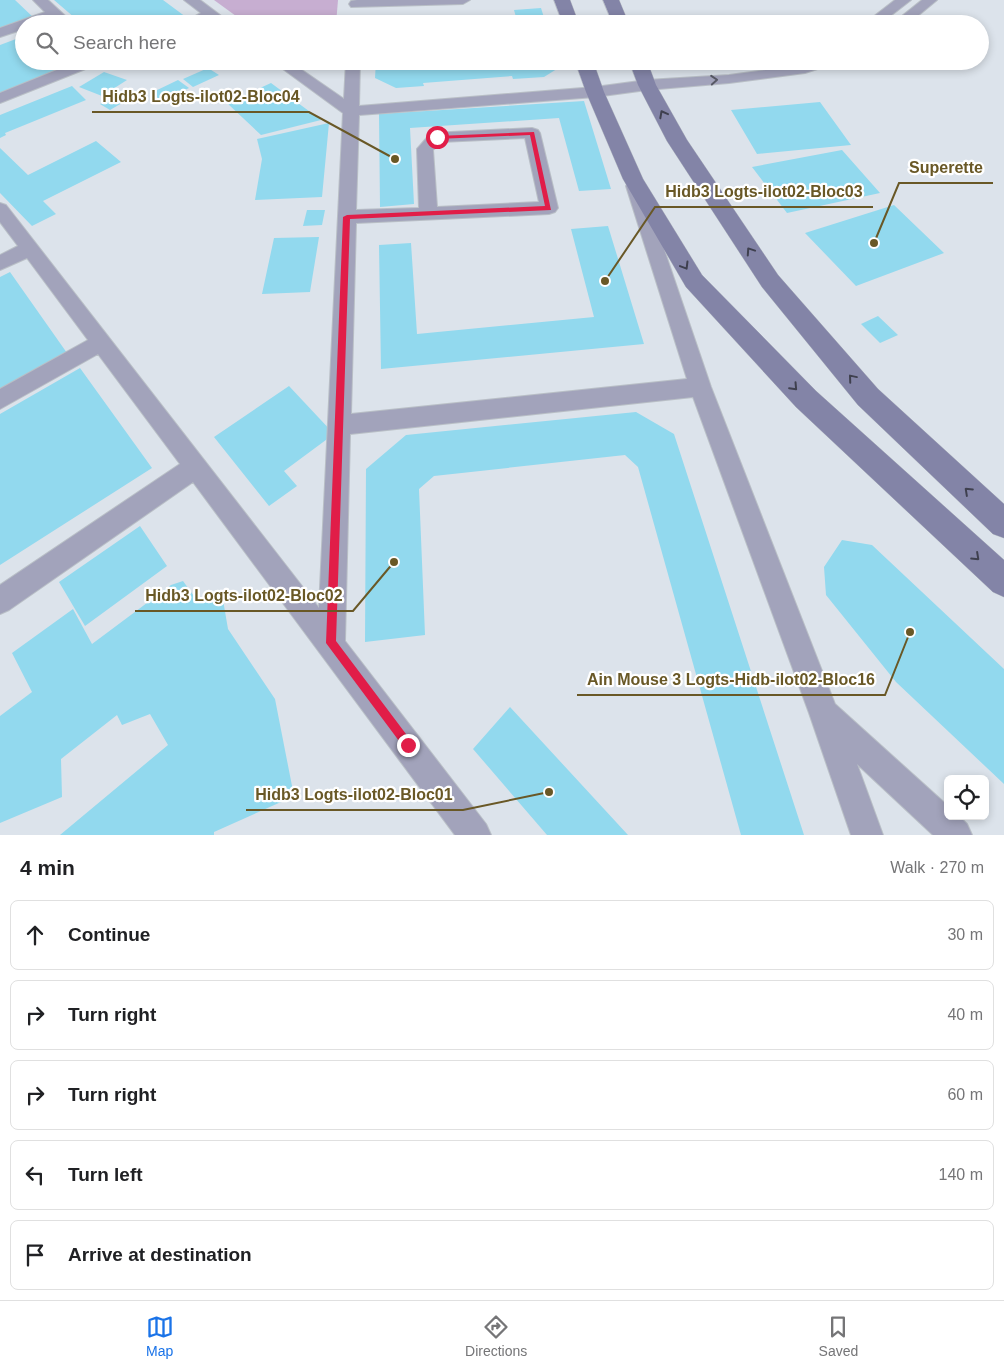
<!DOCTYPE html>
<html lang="en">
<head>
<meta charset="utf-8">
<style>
  :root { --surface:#fff; --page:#f6f6f6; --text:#202124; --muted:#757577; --line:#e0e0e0; --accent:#1a73e8 }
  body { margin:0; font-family:Arial,sans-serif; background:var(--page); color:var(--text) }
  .controls { position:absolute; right:15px; bottom:15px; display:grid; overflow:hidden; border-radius:8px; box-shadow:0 2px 8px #0003 }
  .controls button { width:45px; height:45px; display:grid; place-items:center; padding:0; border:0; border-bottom:1px solid var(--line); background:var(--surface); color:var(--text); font:25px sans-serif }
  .stop { position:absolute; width:15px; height:15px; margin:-11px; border:4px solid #e11d48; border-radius:50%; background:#fff }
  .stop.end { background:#e11d48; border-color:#fff; box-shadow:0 1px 5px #0008 }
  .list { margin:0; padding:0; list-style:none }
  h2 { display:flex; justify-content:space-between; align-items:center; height:65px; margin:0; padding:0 20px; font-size:21px }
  h2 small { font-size:16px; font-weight:400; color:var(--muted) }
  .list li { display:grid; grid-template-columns:32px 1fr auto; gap:15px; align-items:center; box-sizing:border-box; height:70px; margin:0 10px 10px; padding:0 10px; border:1px solid var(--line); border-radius:8px }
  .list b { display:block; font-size:19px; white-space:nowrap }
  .list em { font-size:16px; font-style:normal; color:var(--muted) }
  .icon { flex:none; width:28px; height:28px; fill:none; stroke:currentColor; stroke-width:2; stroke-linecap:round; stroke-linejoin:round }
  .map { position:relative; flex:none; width:1004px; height:835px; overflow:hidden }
  .search { position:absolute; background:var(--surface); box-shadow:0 2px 8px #0003; left:15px; right:15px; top:15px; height:55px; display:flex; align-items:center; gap:12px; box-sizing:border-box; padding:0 18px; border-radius:28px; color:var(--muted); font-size:19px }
  .sheet { height:465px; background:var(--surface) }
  nav { display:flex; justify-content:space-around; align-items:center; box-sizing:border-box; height:70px; border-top:1px solid var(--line); background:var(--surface); font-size:14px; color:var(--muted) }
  nav a { display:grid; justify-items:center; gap:2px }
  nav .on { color:var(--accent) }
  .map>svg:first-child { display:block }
  .green { fill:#c7aed1 }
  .building { fill:#92d9ee }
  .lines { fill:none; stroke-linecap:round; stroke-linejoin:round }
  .street-casing { stroke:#b9bfc6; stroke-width:2 }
  .secondary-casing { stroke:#b9bfc6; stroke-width:1 }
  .street { fill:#a2a3bb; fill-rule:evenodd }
  .secondary { fill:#8384a7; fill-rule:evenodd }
  .oneway { stroke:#575965 }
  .oneway2 { stroke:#3f404f }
  .route { fill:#e11d48 }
  .leader { fill:none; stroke:#695826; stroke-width:2 }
  .callout-dot { fill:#695826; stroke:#fff; stroke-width:2 }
  .callout-label { font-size:16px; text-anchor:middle; font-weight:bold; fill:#695826; stroke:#fff; stroke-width:4.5; stroke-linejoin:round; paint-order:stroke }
</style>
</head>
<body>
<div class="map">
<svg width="1004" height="835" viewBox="0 0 1004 835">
  <rect width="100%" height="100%" fill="#dce3eb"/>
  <path class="green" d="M214 0H338L336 24H247Z"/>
  <path class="building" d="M0 0H15L34 18 0 30Z
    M54 0H163L190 20 180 24H82Z
    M541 8 546 24H518L514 10Z
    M405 17V24H377V18Z
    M24 36V61H84L0 94V45Z
    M223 61H244L246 63 231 69Z
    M376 61H406V65L416 69 522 61H558L560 67 544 77 513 79 512 76 423 83 424 86 396 88 375 78Z
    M208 68 219 75 193 87 183 79Z
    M104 72 127 80 102 96 79 87Z
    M178 80 189 88 162 101 151 93Z
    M271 83 321 120 261 135 227 103Z
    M72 86 86 100 5 133 6 135 0 138V115Z
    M112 98 122 103 110 110 100 104Z
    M584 101 611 189 579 191 559 118 410 128 414 204 380 207 379 114Z
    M820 102 851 145 757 154 731 110Z
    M329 123 322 197 255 200 262 159 257 139Z
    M96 141 121 162 43 201 56 214 32 226 0 193V148L28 175Z
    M842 150 880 193 787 213 752 167Z
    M894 205 944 253 856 286 805 233Z
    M307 210H325L322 225 303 226Z
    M608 226 644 344 381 369 379 245 411 243 417 334 594 317 571 229Z
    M319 237 310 292 262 294 274 238Z
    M10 272 67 353 0 389V277Z
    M878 316 898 335 880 343 861 324Z
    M80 368 152 468 0 565V414Z
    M289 386 334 434 284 471 297 486 269 506 214 437Z
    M636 412 674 434 804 835H741L638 467 625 455 434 476 419 489 425 635 365 642 366 469 406 435Z
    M140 526 167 566 85 626 59 582Z
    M842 540 872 545 1004 669V784L896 682 826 595 824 567Z
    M183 581 199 603 222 594 228 629 275 699 293 791 281 802 214 832V835H60L168 745 150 714 122 725 117 715 61 759 62 797 0 823V716L32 692 12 653 73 609 92 644 171 585Z
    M510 707 628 835H547L473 749Z"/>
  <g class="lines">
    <g class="street-casing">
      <path id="street" d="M33 0H48L74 24H59L53 18 38 24H24V29L0 37V28L45 12Z
        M184 0H200L232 24H216L210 19 200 24H181L201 13Z
        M357 0H470L463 4 351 7 349 4 351 1Z
        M895 0H911L880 24H864Z
        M922 0H937L908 24H892Z
        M79 61H100L98 64 0 103V93Z
        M272 61H289L344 99 346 61H360L359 106 595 87 647 80 729 75 803 65 813 61H835L833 64 805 73 729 83 647 90 595 97 359 115 356 210 419 208 417 149 431 133 532 128 538 130 540 133 558 208 555 212 549 214 356 223 351 414 687 379 626 186 629 182 635 180 641 182 711 387 835 704 948 806V816H959L967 824 972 835H933L857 764 883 835H851L809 713 693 397 350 434 345 641 486 824 491 835H455L193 482 9 610 0 614V585L180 464 98 354 0 409V389L88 340 27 258 0 270V255L18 246 0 222V203L6 205 319 608 343 113ZM525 138 539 202 437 207 433 150 441 142Z"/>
    </g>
    <g class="secondary-casing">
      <path id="secondary" d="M554 0H570L579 24H563Z
        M603 0H619L629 24H613Z
        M575 61H593L604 92 643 179 702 275 816 391 1004 560V597L993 592 796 407 686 287 623 179 586 92Z
        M629 61H647L656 85 687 140 778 275 878 389 1004 504V538L993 534 858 405 762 287 667 141 638 85Z"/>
    </g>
    <use href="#street" class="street"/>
    <use href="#secondary" class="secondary"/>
  </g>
  <defs><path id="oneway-chevron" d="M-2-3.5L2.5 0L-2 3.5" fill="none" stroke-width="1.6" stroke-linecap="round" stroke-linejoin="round" transform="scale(1.25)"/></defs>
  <use class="oneway" href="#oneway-chevron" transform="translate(714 80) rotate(-4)"/>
  <g class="oneway2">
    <use href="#oneway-chevron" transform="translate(663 114) rotate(-118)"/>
    <use href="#oneway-chevron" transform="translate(750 251) rotate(-124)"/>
    <use href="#oneway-chevron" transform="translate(685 266) rotate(59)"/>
    <use href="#oneway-chevron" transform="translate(852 378) rotate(-130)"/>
    <use href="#oneway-chevron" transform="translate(794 387) rotate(47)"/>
    <use href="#oneway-chevron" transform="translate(968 491) rotate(-137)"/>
    <use href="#oneway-chevron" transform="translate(976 557) rotate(43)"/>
  </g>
  <path class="route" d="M534 132 551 210 350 219 336 641 412 742 414 745 412 749 408 751 405 749 326 643 343 217 347 215 545 206 530 135 437 139 434 137 437 136Z"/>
  <path class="leader" d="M395 159L309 112H92M874 243L899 183H993M605 281L655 207H873M394 562L353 611H135M910 632L885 695H577M549 792L463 810H246"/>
  <g class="callout-dot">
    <circle cx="395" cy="159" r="5"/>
    <circle cx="874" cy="243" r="5"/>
    <circle cx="605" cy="281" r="5"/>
    <circle cx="394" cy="562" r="5"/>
    <circle cx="910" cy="632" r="5"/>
    <circle cx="549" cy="792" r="5"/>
  </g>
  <g class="callout-label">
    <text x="201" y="102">Hidb3 Logts-ilot02-Bloc04</text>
    <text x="946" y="173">Superette</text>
    <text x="764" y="197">Hidb3 Logts-ilot02-Bloc03</text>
    <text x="244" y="601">Hidb3 Logts-ilot02-Bloc02</text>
    <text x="731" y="685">Ain Mouse 3 Logts-Hidb-ilot02-Bloc16</text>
    <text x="354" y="800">Hidb3 Logts-ilot02-Bloc01</text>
  </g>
</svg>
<div class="controls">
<button><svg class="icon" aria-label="locate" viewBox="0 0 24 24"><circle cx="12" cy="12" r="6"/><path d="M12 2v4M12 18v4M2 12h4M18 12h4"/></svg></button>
</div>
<div class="stop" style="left:437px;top:137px"></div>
<div class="stop end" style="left:408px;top:745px"></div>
<div class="search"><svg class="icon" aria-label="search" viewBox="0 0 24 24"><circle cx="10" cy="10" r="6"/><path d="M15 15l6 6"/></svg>Search here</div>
</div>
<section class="sheet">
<h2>4 min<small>Walk · 270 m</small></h2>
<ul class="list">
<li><svg class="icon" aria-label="ahead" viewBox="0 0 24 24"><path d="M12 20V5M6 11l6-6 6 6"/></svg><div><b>Continue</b></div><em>30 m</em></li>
<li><svg class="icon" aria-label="right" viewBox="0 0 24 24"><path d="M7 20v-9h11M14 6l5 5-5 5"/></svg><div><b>Turn right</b></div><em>40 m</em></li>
<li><svg class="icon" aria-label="right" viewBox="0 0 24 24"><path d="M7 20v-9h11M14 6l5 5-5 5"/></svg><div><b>Turn right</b></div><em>60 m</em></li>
<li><svg class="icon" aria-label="left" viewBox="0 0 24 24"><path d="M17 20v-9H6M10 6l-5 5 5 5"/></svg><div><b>Turn left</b></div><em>140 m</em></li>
<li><svg class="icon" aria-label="arrive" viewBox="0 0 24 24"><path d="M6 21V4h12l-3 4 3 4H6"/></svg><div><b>Arrive at destination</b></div></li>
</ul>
</section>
<nav>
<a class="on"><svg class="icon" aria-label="map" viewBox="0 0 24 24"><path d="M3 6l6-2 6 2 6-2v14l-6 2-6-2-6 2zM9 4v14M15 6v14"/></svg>Map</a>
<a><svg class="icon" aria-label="directions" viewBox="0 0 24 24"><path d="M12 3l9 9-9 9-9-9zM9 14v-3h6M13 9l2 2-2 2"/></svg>Directions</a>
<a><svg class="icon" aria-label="saved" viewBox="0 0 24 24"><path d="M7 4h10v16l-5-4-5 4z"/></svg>Saved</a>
</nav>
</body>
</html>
